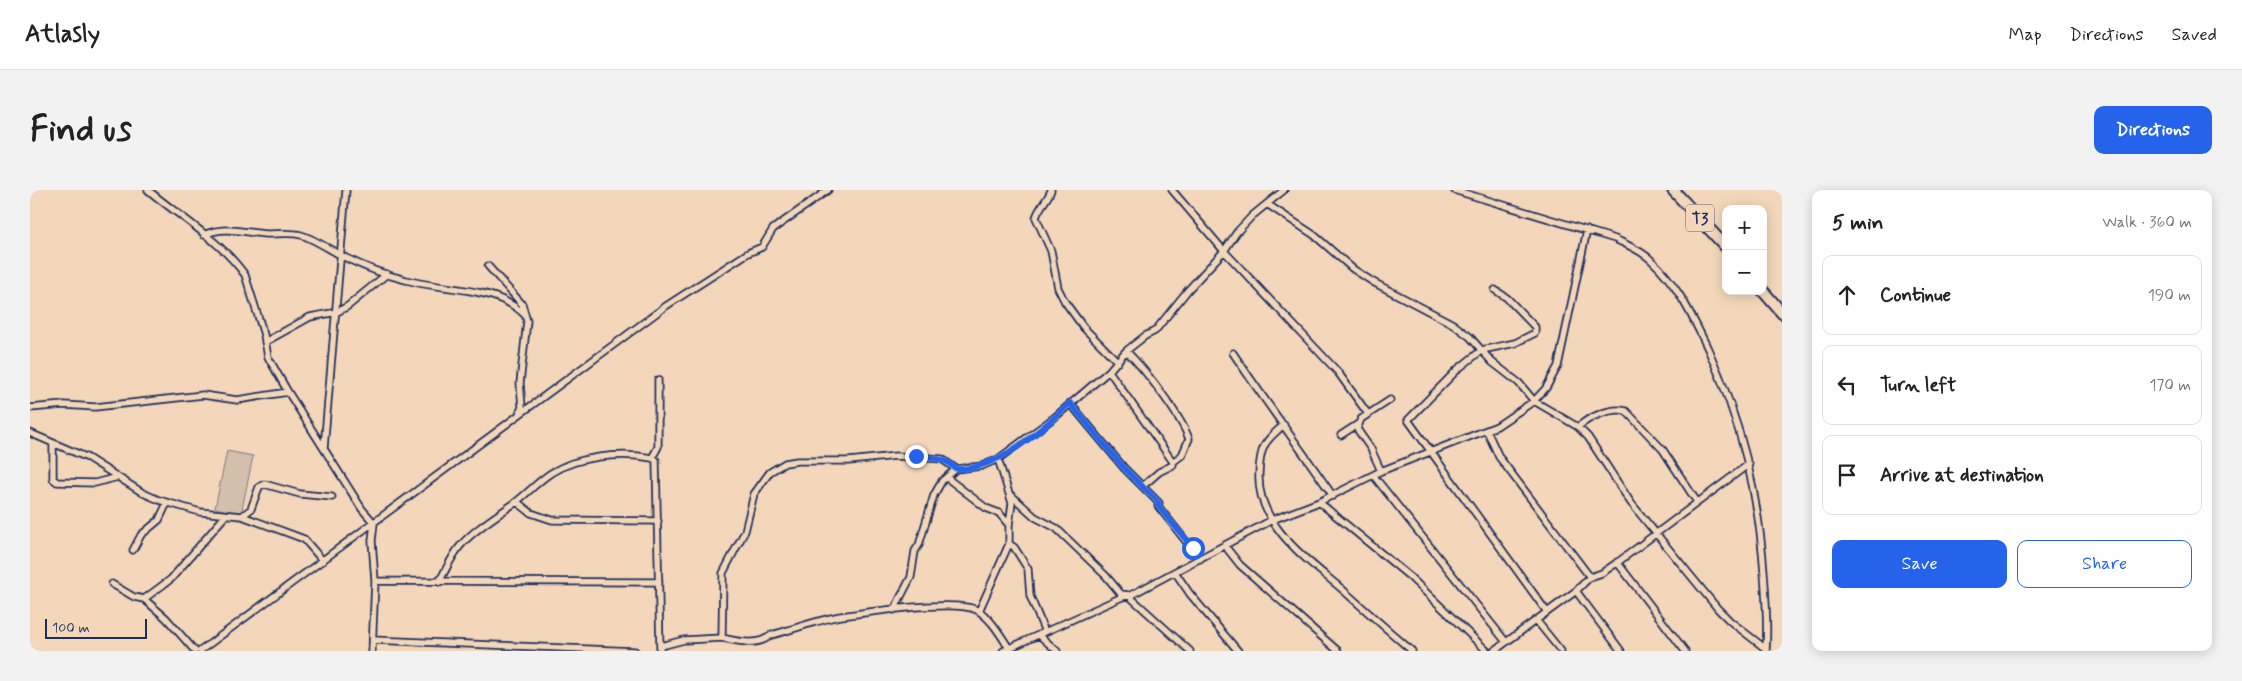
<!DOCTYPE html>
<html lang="en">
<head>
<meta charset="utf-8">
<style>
  :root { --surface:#fff; --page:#f2f2f2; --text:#222; --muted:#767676; --line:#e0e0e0; --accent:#2563eb }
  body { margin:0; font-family:Mynerve,sans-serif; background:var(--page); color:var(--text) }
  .controls { position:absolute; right:15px; top:15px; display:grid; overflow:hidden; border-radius:10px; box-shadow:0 2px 12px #0003 }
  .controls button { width:45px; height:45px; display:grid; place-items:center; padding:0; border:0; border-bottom:1px solid var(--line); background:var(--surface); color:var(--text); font:25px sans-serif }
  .scale { position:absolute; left:15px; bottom:12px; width:102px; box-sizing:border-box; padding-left:5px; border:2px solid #1b2f5e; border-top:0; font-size:14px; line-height:18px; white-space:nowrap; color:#1b2f5e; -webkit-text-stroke:4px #f4d7ba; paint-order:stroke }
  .stop { position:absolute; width:15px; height:15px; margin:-11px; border:4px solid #2563eb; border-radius:50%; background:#fff }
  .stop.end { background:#2563eb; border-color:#fff; box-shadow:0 1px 5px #0008 }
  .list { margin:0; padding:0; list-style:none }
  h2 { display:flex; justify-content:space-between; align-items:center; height:65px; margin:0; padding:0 20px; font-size:21px }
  h2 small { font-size:16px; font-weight:400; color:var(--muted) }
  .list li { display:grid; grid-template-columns:32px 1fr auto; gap:15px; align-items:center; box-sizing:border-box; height:80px; margin:0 10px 10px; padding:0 10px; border:1px solid var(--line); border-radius:10px }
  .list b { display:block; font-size:19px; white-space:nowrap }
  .list em { font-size:16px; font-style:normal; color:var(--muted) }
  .actions { display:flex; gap:10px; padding:15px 20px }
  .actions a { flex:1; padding:11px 0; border:1px solid var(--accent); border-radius:10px; text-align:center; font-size:18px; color:var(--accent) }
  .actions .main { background:var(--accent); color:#fff }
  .icon { flex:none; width:28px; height:28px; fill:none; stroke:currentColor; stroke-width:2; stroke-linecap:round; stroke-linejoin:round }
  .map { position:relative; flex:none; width:1752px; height:461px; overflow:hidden; border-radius:10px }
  header { display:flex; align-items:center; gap:30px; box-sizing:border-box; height:70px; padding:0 25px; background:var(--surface); border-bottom:1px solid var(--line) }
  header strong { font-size:24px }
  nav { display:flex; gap:28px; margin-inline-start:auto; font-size:18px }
  .intro { display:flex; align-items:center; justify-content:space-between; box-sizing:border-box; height:120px; padding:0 30px }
  h1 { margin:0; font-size:35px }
  .button { padding:12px 22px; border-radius:10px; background:var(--accent); color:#fff; font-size:18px; font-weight:700 }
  main { display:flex; gap:30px; padding:0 30px }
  aside { flex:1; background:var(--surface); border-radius:10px; box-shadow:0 2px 12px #0003 }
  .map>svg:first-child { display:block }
  .green { fill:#d4bfad; stroke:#787786 }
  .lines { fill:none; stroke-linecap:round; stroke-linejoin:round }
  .minor-casing { stroke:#1b2f5e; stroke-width:9 }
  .trunk-casing { stroke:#1b2f5e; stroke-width:14 }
  .minor { stroke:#f4d7ba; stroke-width:5.5 }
  .trunk { stroke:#f4d7ba; stroke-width:10 }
  .route { stroke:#2563eb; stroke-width:6 }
  .labels { text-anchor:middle; stroke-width:4; stroke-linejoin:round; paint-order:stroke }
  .shield { fill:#f4d7ba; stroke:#5c617a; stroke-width:1 }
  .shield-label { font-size:16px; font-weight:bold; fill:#1b2f5e }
</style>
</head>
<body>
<header>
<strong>Atlasly</strong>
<nav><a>Map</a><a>Directions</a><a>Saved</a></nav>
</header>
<div class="intro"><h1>Find us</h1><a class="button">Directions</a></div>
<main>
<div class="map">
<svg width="1752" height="461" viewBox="0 0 1752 461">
  <rect width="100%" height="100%" fill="#f4d7ba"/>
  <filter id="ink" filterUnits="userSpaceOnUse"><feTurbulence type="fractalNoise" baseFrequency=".02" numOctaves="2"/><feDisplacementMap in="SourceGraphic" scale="10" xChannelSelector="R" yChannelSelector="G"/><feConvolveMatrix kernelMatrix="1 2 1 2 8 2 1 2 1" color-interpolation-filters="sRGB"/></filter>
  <g filter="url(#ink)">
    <path class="green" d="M197 261 223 266 211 324 185 318Z"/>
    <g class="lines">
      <g class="minor-casing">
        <path id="minor" d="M118 0C150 27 191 51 215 85L234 145 238 167 258 202 332 319 344 333 342 351 345 391 342 461
          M1021 0C1018 10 1008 18 1006 28L1021 61 1028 98 1035 112 1054 138 1088 172
          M1142 0 1194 61 1307 181 1338 224
          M1424 0 1585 49C1597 55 1611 60 1621 70 1647 93 1663 128 1678 159 1711 232 1728 301 1734 382 1736 408 1738 434 1736 461
          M1237 14 1284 45 1323 79 1343 92 1423 134 1440 147 1462 172 1489 193 1504 211 1548 237 1558 247 1601 313 1688 419 1700 431 1736 459
          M174 45C195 35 215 43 237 44 248 44 261 42 271 45 283 48 300 60 312 66 332 76 355 85 376 90 414 101 465 95 495 125
          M458 76 492 114 497 131 490 193 492 217 489 224
          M1465 100 1477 108 1505 137V143L1485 153 1452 160 1428 179 1378 230 1517 422
          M235 152 280 127 307 122 318 116 357 84
          M1096 161C1115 179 1151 226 1159 249L1152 265 1143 272V275L1129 282 1113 296
          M1203 163C1235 211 1270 258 1303 306
          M1079 181 1143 272
          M1040 213 1094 278 1129 313 1128 316 1170 369
          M0 218 34 215 65 217 173 205 207 210 258 202
          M1254 235C1234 251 1230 258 1229 283 1226 335 1278 370 1313 400 1336 421 1359 441 1382 461
          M1548 237C1559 227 1581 217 1596 221L1633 260 1667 312
          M1457 241 1469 267 1560 387
          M0 243 58 268 113 303 129 310 170 322 212 326 221 319 229 297 234 294 270 304 302 307
          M1311 245 1328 234
          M23 253V289L27 292 65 293 88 287
          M294 258 316 0
          M622 268 628 257V190
          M1351 281 1341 259 1327 239 1331 229 1360 210
          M1343 285 1476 452
          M917 288 956 318 969 323 979 335
          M981 305 1005 327 1026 338 1076 386 1091 404 1098 405 1160 461
          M487 312 501 323 522 330 628 331
          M1289 312 1380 387 1457 461
          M212 326 274 349 293 371
          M979 354 984 357 998 379 1000 406 1015 442
          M1195 356 1210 375 1308 461
          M103 360 111 345 129 330 137 313
          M1587 372 1655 461
          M1145 382 1160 404 1208 461
          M345 391 629 392
          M409 392C416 380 422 365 431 355 445 339 465 327 482 315 496 305 507 292 521 283 548 266 591 262 622 268L626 270 630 461
          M82 394 104 407 114 409 136 428 165 461
          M1546 401 1591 461
          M114 409 141 389 196 325
          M864 420 881 387 885 361 889 355 904 305 912 291 926 279
          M949 421 979 354V335L982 313 968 269
          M1506 430 1531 461
          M1009 445 1027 461
          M343 450 605 461
          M631 456 654 450 692 448
          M979 458C971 446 961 428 947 420 925 409 839 422 811 426 790 429 762 440 741 445 728 457 707 451 692 448L693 383 715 341 724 304 740 282 755 273 767 271H819L866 266 912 269 926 279 952 276 968 269 1025 227 1079 181 1096 161 1115 146 1125 141 1158 100 1194 61 1207 42 1222 26 1254 0
          M170 461 636 116 718 63 732 57 743 39 798 0
          M973 461 1092 407 1101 405 1242 330 1289 312 1351 281 1467 236 1504 211 1516 198 1528 176 1557 40
          M1464 461 1546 401 1560 387 1572 383 1588 372 1719 274"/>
      </g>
      <g class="trunk-casing">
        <path id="trunk" d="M1643 0 1696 57
          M1733 101 1752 123"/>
      </g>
      <use href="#minor" class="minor"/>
      <use href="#trunk" class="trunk"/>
    </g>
  </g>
  <g class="lines" filter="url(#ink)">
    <path class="route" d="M886 266C896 268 910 267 919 273 923 276 924 279 929 279 968 279 1013 239 1040 213L1094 278 1129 313 1128 316 1163 358"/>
  </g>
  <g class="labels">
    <rect class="shield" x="1656" y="14.5" width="28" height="27" rx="4"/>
    <g class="shield-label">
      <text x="1670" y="34">T3</text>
    </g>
  </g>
</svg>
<div class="controls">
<button>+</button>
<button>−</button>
</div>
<div class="scale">100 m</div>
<div class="stop" style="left:1163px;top:358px"></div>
<div class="stop end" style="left:886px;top:266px"></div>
</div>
<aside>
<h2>5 min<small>Walk · 360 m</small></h2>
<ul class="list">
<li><svg class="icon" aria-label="ahead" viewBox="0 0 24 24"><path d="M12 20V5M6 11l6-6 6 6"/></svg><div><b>Continue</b></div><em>190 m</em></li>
<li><svg class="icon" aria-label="left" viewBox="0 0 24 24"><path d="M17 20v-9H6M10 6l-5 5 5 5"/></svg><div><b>Turn left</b></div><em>170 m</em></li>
<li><svg class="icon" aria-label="arrive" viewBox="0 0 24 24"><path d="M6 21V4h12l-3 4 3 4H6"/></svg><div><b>Arrive at destination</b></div></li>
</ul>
<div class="actions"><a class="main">Save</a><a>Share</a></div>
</aside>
</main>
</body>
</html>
